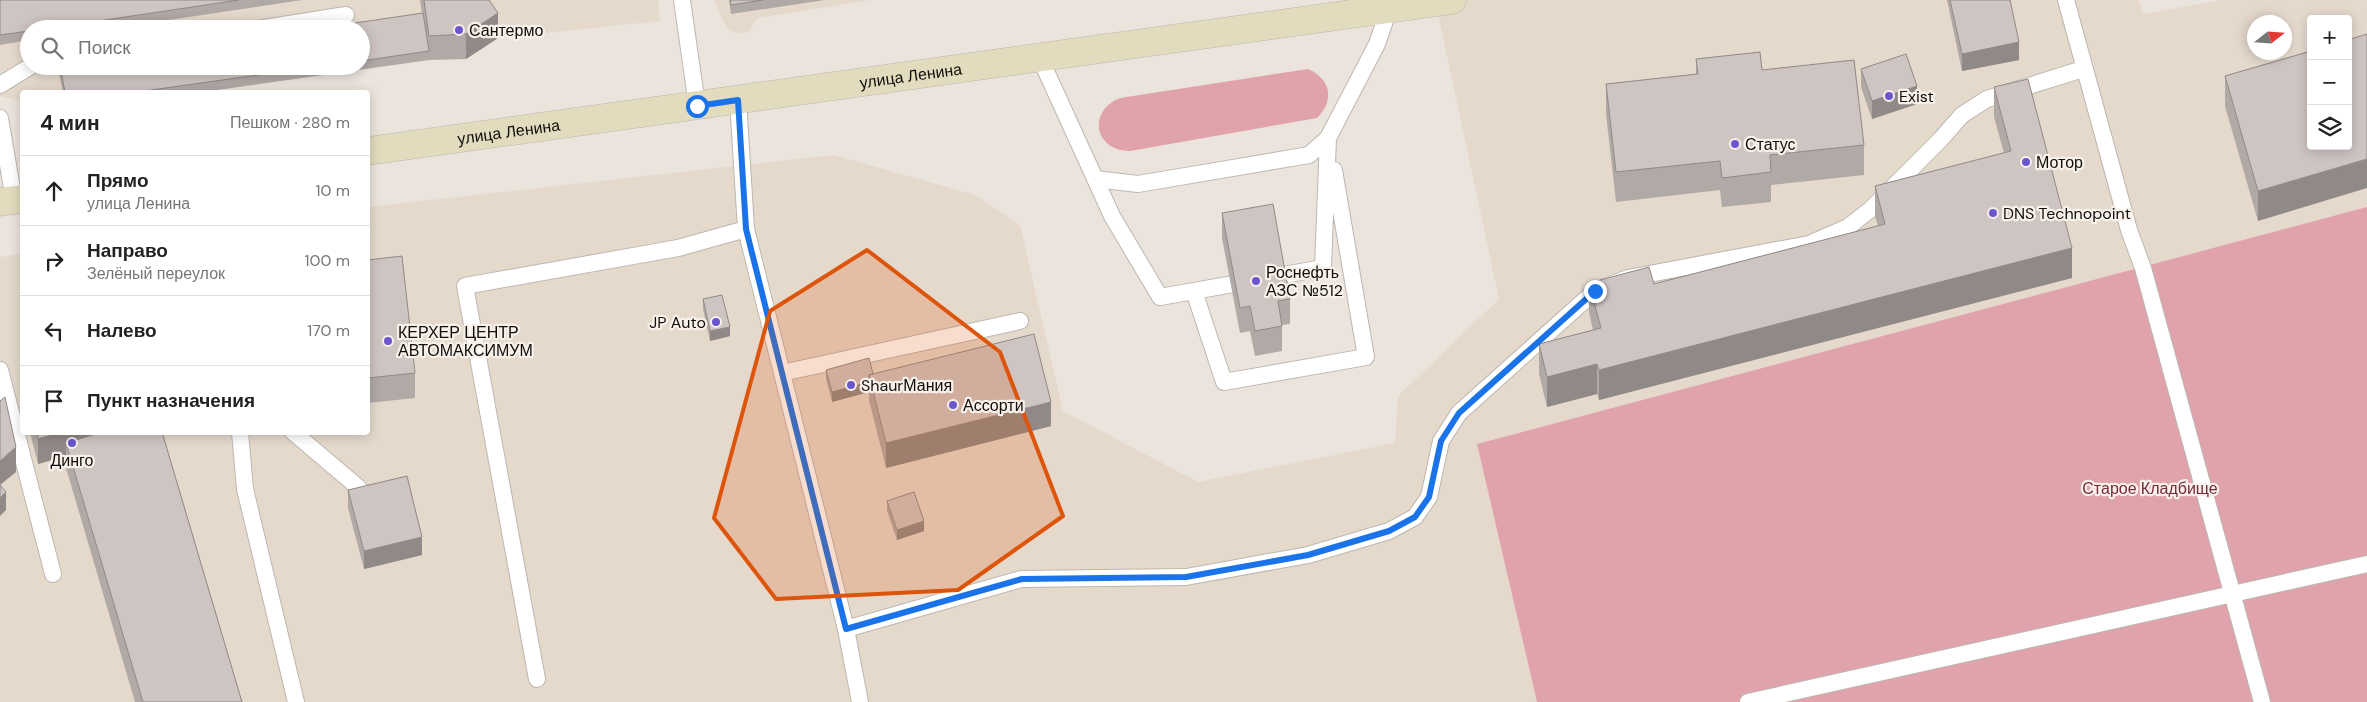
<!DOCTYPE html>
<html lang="ru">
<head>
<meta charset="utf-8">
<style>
  :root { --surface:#fff; --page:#f2f2f2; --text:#222; --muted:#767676; --line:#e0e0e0 }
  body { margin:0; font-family:"DM Sans",sans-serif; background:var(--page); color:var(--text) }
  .controls { position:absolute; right:15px; top:15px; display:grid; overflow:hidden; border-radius:5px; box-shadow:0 2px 12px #0003 }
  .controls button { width:45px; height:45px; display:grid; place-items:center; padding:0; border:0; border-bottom:1px solid var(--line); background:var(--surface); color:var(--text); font:25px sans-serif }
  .compass { position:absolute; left:2247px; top:15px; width:45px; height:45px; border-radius:50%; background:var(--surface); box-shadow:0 2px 12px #0003; rotate:73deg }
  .stop { position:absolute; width:15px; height:15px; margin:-11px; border:4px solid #1a73e8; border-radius:50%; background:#fff }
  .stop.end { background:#1a73e8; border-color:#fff; box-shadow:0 1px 5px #0008 }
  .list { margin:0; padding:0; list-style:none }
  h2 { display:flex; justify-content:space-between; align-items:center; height:65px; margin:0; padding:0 20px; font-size:21px }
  h2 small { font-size:16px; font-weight:400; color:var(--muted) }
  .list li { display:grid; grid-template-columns:32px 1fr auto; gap:15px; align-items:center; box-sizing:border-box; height:70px; padding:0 20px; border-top:1px solid var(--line) }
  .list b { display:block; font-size:19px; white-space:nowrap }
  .list p { margin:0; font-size:16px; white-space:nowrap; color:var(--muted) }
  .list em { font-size:16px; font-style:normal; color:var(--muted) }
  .icon { flex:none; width:28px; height:28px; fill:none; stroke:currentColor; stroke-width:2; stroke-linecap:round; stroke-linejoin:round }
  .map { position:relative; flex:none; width:2367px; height:702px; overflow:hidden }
  .search { position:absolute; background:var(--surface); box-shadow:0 2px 12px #0003; left:20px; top:20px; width:350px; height:55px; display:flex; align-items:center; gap:12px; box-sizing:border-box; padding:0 18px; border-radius:28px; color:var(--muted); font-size:19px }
  .panel { position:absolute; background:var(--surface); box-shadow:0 2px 12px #0003; left:20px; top:90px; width:350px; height:345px; border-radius:5px }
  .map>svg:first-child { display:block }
  .built { fill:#e5d9cc; fill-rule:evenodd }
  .green { fill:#e1a3ab }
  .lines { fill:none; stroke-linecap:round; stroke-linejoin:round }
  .lane-casing { stroke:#bdb6b0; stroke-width:18 }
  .secondary-casing { stroke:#bdb6b0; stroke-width:29 }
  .lane { stroke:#fff; stroke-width:16 }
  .secondary { stroke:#e2dbbd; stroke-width:28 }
  .wall { fill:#b1a9a6 }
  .shaded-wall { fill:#908987 }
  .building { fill:#cec4c1; stroke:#908987 }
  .route { stroke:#1a73e8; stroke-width:6 }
  .marked { fill:#dd550c; fill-opacity:0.2; stroke:#dd550c; stroke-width:4; stroke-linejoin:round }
  .poi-dot { fill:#6a56cf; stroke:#f8f1ea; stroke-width:2 }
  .labels { text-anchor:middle; stroke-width:4.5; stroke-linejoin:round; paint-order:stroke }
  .poi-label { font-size:16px; fill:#100d0b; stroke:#f8f1ea; text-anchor:start }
  .street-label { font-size:16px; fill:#100d0b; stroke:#f8f1ea }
  .park-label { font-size:16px; fill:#772a3a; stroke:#f8f1ea }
</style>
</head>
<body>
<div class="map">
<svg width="2367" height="702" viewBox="0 0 2367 702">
  <rect width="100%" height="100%" fill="#ebe4dd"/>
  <path class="built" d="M0 0H658L660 21 498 38 466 59 429 60 203 92H22V102L0 96ZM29 29H361V66H29Z
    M715 0H871L757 18 749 31 740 34 728 29 719 13Z
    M1435 0H2139L2143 14 2222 0H2367V207L1477 444 1537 702H0V257L22 254V432H368V207L834 155 975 195 1020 225 1063 411 1198 482 1395 443 1398 396 1499 299ZM2311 19H2348V146H2311ZM2254 22H2284V52H2254Z"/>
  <path class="green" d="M1308 69C1331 79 1335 100 1317 118L1130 151C1094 151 1087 111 1120 98Z
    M2367 207V702H1537L1477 444Z"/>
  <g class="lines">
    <g class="lane-casing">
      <path id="lane" d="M682 0 697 105
        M2066 0 2129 230 2143 268 2262 702
        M258 29 346 15
        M1040 58 1112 216 1160 297 1323 268 1328 138 1377 44 1389 9
        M0 85 31 66
        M738 100 746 229 846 629 860 702
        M0 118 14 200
        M1095 179 1138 184 1309 155 1328 138
        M1194 291 1224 382 1366 357 1334 170
        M0 370 53 574
        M782 373 1020 321
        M240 432 245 489 296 702
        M293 432 359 488
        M846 629 1021 579 1186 577 1308 555 1389 531 1415 517 1429 497 1441 441 1459 413 1595 291 1628 278 1809 244 1848 227 1871 209 1941 139 1962 115 1987 99 2083 69
        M537 679 465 286 678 248 746 229
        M1748 702 2367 564"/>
    </g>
    <g class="secondary-casing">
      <g id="secondary">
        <path id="s1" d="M368 151 1452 0"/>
        <path d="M0 202 22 199"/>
      </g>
    </g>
    <use href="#lane" class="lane"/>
    <use href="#secondary" class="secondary"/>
  </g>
  <path class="wall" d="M0 0H302L108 29H29V40L0 45Z
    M420 0H489L498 38 466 59 429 60 203 92H63L59 74V66H361V29L422 13Z
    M729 0H825L731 14Z
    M1947 0H2010L2019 60 1962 71Z
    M2311 51 2258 221 2225 106V76Z
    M1696 59 1762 70 1864 145V175L1771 185V202L1722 207 1720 190 1616 202 1606 114V84L1696 74Z
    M1861 69 1917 104 1872 119 1861 87Z
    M1994 87 2072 278 1599 400 1597 394 1547 407 1539 374V344L1593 330 1589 312V283L1654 284 1878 226 1875 216V186L2004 153 1994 117Z
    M1222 213 1290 299V324L1282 325V351L1255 356 1250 331 1240 333 1222 238Z
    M368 260 415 373V398L368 403Z
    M703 299 730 336 710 341 703 309Z
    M826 370 873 374 1051 426 886 468 869 400V392L832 402 826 379Z
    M30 432H162L242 702H135L66 468V456L38 464Z
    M348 490 422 555 364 569 348 508Z
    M887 501 924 531 897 540 887 511Z"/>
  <path class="shaded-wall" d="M498 13V38L466 59V34Z
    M2019 42V60L1962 71V54Z
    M1917 86V104L1872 119V101Z
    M2367 159V188L2258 221V191Z
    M2072 248V278L1599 400V370Z
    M730 327V336L710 341V331Z
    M1597 364V394L1547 407V377Z
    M869 382V392L832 402V392Z
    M1051 402V426L886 468V443Z
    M62 432H148L66 443V456L38 464V439Z
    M16 447V472L0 485V461Z
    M6 492V510L0 516V498Z
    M924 521V531L897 540V530Z
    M422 537V555L364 569V551Z"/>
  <path class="building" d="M0 0H239L45 29H29V31L0 35Z
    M424 0H489L498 13 466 34 429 36Z
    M730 0H763L731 5Z
    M1950 0H2010L2019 42 1962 54Z
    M423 13 429 51 361 61V29H314Z
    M2367 34V159L2258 191 2225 76 2311 51V146H2348V40Z
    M1760 52 1762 70 1854 60 1864 145 1770 155 1771 172 1722 178 1720 161 1616 172 1606 84 1698 74 1696 59Z
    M1906 54 1917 86 1872 101 1861 69Z
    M60 66H322L137 92H65Z
    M2028 79 2072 248 1599 370 1597 364 1547 377 1539 344 1601 328 1589 283 1649 267 1654 284 1885 224 1875 186 2011 151 1994 87Z
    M1273 204 1290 299 1278 301 1282 326 1255 331 1250 306 1240 308 1222 213Z
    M402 256 415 373 368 378V260Z
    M722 295 730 327 710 331 703 299Z
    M1034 334 1051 402 886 443 869 375Z
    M869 358 873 374 869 375V382L832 392 826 370Z
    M5 397 16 447 0 461V401Z
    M37 432H62L38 439Z
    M102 432H162L242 702H143L66 443Z
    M407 476 422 537 364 551 348 490Z
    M0 485 6 492 0 498Z
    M914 492 924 521 897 530 887 501Z"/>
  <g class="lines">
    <path class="route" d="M697 106 738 100 746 229 846 629 1022 579 1186 577 1308 555 1389 531 1415 517 1429 497 1441 441 1459 413 1595 291"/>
  </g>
  <path class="marked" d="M867 250 1000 352 1063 516 958 590 776 599 714 518 770 311Z"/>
  <g class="poi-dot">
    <circle cx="459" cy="30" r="5"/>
    <circle cx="1889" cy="96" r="5"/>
    <circle cx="1735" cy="144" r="5"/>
    <circle cx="2026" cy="162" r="5"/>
    <circle cx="1993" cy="213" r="5"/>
    <circle cx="1256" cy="281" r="5"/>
    <circle cx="716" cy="322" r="5"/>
    <circle cx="388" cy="341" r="5"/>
    <circle cx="851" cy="385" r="5"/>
    <circle cx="953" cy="405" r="5"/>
    <circle cx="72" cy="443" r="5"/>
  </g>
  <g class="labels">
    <g class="poi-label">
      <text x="469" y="36">Сантермо</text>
      <text x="1899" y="102">Exist</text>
      <text x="1745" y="150">Статус</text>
      <text x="2036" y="168">Мотор</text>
      <text x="2003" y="219">DNS Technopoint</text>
      <text x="1266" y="278">Роснефть<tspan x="1266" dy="18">АЗС №512</tspan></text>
      <text x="706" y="328" text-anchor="end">JP Auto</text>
      <text x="398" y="338">КЕРХЕР ЦЕНТР<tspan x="398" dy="18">АВТОМАКСИМУМ</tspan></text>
      <text x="861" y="391">ShaurМания</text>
      <text x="963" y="411">Ассорти</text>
      <text x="72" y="466" text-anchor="middle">Динго</text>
    </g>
    <g class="street-label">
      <text dy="6" stroke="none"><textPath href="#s1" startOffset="548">улица Ленина</textPath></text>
      <text dy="6" stroke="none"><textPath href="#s1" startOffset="142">улица Ленина</textPath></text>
    </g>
    <g class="park-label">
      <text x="2150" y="494">Старое Кладбище</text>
    </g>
  </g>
</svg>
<div class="controls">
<button>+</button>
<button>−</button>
<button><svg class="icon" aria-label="layers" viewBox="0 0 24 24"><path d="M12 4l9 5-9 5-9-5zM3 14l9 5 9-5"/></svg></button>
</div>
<svg class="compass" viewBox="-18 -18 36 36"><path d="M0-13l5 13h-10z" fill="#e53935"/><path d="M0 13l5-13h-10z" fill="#767676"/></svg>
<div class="stop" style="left:697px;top:106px"></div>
<div class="stop end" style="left:1595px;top:291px"></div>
<div class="search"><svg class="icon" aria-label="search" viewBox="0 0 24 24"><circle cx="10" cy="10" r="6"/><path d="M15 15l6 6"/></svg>Поиск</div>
<section class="panel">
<h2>4 мин<small>Пешком · 280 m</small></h2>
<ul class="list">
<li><svg class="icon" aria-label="ahead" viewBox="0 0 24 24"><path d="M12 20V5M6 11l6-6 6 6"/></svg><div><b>Прямо</b><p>улица Ленина</p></div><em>10 m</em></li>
<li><svg class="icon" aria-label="right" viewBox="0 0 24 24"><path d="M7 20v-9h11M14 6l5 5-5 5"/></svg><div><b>Направо</b><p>Зелёный переулок</p></div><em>100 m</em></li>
<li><svg class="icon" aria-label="left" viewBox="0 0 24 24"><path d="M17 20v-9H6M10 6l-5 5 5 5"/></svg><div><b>Налево</b></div><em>170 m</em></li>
<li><svg class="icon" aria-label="arrive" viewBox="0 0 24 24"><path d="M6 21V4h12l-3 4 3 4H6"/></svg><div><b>Пункт назначения</b></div></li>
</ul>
</section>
</div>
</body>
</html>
